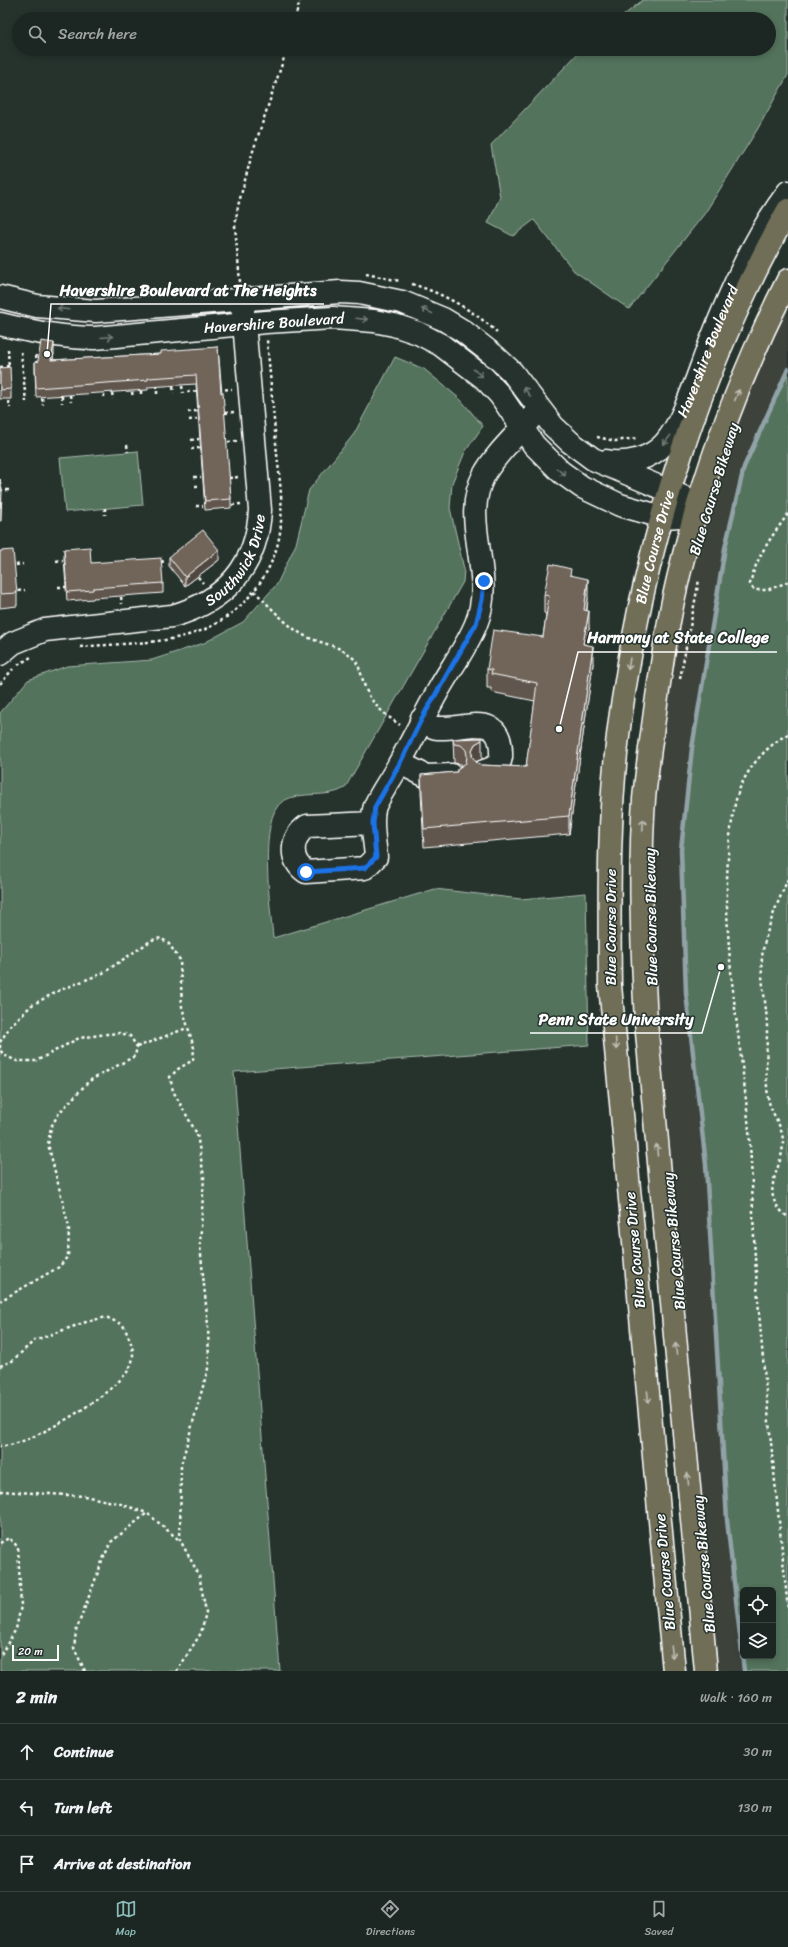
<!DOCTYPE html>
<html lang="en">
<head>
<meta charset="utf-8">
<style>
  :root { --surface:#1c2622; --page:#29322f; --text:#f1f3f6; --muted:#a0a5a5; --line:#3a4340; --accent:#8bbbb9 }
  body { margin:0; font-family:Sriracha,sans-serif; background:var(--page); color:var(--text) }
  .controls { position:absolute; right:12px; bottom:12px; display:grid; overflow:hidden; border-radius:6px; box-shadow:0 2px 6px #0003 }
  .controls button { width:36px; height:36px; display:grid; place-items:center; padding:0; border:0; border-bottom:1px solid var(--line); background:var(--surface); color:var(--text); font:20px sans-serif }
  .scale { position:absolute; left:12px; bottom:10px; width:47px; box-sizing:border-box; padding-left:4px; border:2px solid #fff; border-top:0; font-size:11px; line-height:14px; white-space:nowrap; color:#fff; -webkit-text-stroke:3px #26332d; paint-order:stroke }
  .stop { position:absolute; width:12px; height:12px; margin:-9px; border:3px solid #1a73e8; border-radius:50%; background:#fff }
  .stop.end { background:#1a73e8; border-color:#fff; box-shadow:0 1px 4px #0008 }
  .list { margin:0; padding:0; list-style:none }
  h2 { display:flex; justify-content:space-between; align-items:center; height:52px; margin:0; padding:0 16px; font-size:17px }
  h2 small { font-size:13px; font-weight:400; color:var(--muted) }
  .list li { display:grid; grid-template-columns:26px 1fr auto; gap:12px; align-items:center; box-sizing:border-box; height:56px; padding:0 16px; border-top:1px solid var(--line) }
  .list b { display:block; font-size:15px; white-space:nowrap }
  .list em { font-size:13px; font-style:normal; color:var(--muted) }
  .icon { flex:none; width:22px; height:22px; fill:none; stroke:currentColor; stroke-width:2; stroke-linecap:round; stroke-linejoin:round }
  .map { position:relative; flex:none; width:788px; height:1671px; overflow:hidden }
  .search { position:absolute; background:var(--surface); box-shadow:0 2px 6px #0003; left:12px; right:12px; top:12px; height:44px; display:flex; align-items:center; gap:10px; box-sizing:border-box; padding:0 14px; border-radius:22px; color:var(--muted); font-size:15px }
  .sheet { height:220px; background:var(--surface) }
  nav { display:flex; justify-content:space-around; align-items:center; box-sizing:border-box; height:56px; border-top:1px solid var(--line); background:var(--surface); font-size:11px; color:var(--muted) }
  nav a { display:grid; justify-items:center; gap:2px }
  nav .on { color:var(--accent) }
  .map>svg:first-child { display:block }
  .built { fill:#3c423a; fill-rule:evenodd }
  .green { fill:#52735c; stroke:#a8b9ae; fill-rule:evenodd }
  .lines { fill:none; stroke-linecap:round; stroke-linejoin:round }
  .stream { stroke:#91a3a8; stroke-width:4.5 }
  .minor-casing { stroke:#fff; stroke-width:25 }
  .major-casing { stroke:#fff; stroke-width:25 }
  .path { stroke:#fff; stroke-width:2.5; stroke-dasharray:3 3; stroke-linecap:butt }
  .minor { stroke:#26332d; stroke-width:22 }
  .major { stroke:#716e59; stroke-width:22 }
  .wall { fill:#61574d; stroke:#fff }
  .shaded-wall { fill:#4f473f; stroke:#fff }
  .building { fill:#71655a; stroke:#fff }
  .oneway { stroke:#727a76 }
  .oneway2 { stroke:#bfbeb4 }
  .route { stroke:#1a73e8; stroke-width:5 }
  .labels { text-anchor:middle; stroke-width:3; stroke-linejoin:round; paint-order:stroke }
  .street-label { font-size:15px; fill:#fff; stroke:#26332d }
  .leader { fill:none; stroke:#fff; stroke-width:1.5 }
  .callout-dot { fill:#fff; stroke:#26332d; stroke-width:1.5 }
  .callout-label { font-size:16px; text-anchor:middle; font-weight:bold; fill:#fff; stroke:#26332d; stroke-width:3; stroke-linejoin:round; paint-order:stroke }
</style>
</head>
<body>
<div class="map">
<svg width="788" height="1671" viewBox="0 0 788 1671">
  <rect width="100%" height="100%" fill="#26332d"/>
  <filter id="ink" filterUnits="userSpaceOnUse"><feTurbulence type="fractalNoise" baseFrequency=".025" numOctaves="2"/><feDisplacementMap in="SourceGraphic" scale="8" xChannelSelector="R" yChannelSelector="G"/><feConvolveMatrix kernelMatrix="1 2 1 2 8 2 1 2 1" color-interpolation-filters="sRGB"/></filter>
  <g filter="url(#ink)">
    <path class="built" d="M788 304V1671H716L656 1020 651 914 653 827 667 700 681 618 691 574 718 474 733 434 752 384ZM743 1590H773V1656H743Z"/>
    <path class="green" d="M643 0H788V75L757 130 705 213 629 309 574 271 534 220 513 236 488 223 500 197 491 145 582 49H769V19H619Z
      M395 357 424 369 460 399 483 426 465 452 452 483 450 508 464 569 463 582 345 788C327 799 302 790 283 801 257 817 271 911 273 938L435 889 521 899 586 893 589 1045 234 1072 280 1671H0V713L28 680 67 666 152 660 204 643 243 622 277 584 296 544 309 490 354 434Z
      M788 369V1671H744L727 1520 706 1165 686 993 681 850 692 748 725 548 744 467ZM743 1590H773V1656H743Z
      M138 451 143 505 65 512 60 458Z"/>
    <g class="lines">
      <path class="stream" d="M744 1671 727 1520 706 1165 686 993 681 850 692 748 725 548 744 467 788 369"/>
      <g class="minor-casing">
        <g id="minor">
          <path d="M0 297 37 306 96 311 340 292 359 293 402 302 443 319 463 331 496 357 512 372 553 426 570 442 593 459 683 497 696 511 680 516 662 517 620 505 582 487 561 472 534 445 500 395 484 378 441 345 418 333 394 325 374 321 333 318 266 322 95 338C62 338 32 332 0 324"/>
          <path id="s1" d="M606 461C626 465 651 459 665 443 684 422 700 368 711 341 731 290 755 236 788 192"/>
          <path id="s2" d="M0 654 13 643 45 630 172 616C226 601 257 566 260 510L243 311"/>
          <path d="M421 720C426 723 432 728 437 728 465 730 503 709 501 757 500 766 491 769 484 771"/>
          <path d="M400 763 426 776 452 775"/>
          <path d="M373 823 307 826C290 838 289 860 306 872L365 868 376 857C375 842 370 821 375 806 381 792 392 778 399 764 413 739 425 714 439 689 451 668 467 646 476 624 497 573 459 522 484 475 496 453 516 436 532 417"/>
        </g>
      </g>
      <g class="major-casing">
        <g id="major">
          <path id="s3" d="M674 1671 610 985C609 892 608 798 622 706 647 534 702 362 788 210"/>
          <path d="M706 1671 646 1022C642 948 639 873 644 799 647 767 652 735 656 704 661 669 666 635 673 601 697 490 737 381 788 280"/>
        </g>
      </g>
      <path class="path" d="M295 19 300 0
        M366 274 400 281
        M240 282 235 226 238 206 252 154 287 49
        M412 284C444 294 473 310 498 333
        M8 349 9 370
        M21 352 26 402
        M36 355 37 363
        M0 367 9 366
        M157 385V395
        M182 386 183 393
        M173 387 174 393
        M219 390 232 389
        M141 391V396
        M132 392 133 397
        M187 392 198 391
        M112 393 113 399
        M104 394V400
        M70 395 71 402
        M62 396V403
        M42 398 43 405
        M9 401 10 408
        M188 412 197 411
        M225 413 234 412
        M189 420 197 419
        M597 437 615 441 637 438
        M191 440 199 439
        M228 442 237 441
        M127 445 128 452
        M191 449 200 448
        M194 477H201
        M229 478 239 477
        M195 486H201
        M0 490H9
        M232 505 241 504
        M196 506H203
        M105 508V515
        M788 514C772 536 756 557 750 584L754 590H767L788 582
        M56 561 63 560
        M16 565 23 564
        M159 565H163L162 557
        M198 577 203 583
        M58 587H66
        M18 591 25 590
        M254 591C270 606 287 627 307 637 322 644 343 646 354 659 360 666 361 675 364 684 370 703 384 714 400 725
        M121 597 122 604
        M80 647C120 643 166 645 203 630 246 612 279 568 281 522 283 496 278 468 276 443 273 408 270 374 267 340
        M18 665 31 657
        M680 679 699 580
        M0 684 13 669
        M788 734C763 748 741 775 735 804 715 905 737 1009 747 1110 753 1164 752 1218 756 1272 764 1385 777 1497 788 1610
        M788 879C778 902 765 931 762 957 760 980 767 1004 767 1027 767 1050 765 1073 768 1097 770 1113 783 1125 783 1142 783 1171 756 1193 788 1217
        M0 1042 11 1025 32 1005 58 991 103 973 152 940 161 938 169 944 180 960 182 1007 194 1048 193 1060 178 1069 170 1077 173 1091 197 1134 204 1177 200 1245 208 1325 209 1365 181 1465 180 1540 199 1575 206 1612 201 1633 177 1671
        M0 1045V1050L4 1055 17 1061H36L79 1038 107 1034 121 1033 130 1036 137 1047 135 1056 89 1081 59 1113 51 1127 48 1144 69 1227 68 1256 59 1267 0 1301
        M137 1047 187 1028
        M0 1366 12 1361 35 1340 86 1322 106 1317 123 1325C130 1340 138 1353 129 1369 116 1393 27 1448 0 1446
        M0 1491 84 1496 118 1503 147 1513
        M0 1543 9 1538 18 1547 21 1606 16 1629 0 1656
        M85 1671 74 1648 76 1631 103 1559 111 1542 147 1513 179 1540"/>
      <use href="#minor" class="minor"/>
      <use href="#major" class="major"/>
    </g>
    <path class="wall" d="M218 347 231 499V508L205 510 196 384 148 387V390L36 397 35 371V362L38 361 54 353 53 360 161 354Z
      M0 368 11 389V399H0Z
      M0 479 2 491 1 521H0Z
      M64 549 91 563 163 583V593L93 598V599L67 601 64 558Z
      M0 551 17 593V606L0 608Z
      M169 557 219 560 185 586 169 566Z
      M571 575 588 598 587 610 589 629 586 644 593 664 569 834 424 847 421 793V775L457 772V769L462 765 461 764 454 763 453 739 482 759 476 762 481 765 526 767 535 701 491 692V688H487V669L543 637 546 614 544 613V595Z"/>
    <path class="shaded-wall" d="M54 343V353L51 370V360Z
      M219 550V560L185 586V577Z
      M588 579V598L584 628V610Z
      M589 611V629L583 662V644Z
      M593 646V664L569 834V816Z
      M482 740V759L475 762 472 768V750L475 744Z"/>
    <path class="building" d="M41 341 54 343 51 360 161 354V351L218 347 221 393 223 392 231 499 205 501 196 375 148 378V380L36 388 35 362 38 361Z
      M10 367 11 389 0 390V368Z
      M0 479 2 491H0Z
      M0 494 1 507H0Z
      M203 530 219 550 185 577 169 557Z
      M90 547 91 563 161 558 163 583 93 588V590L67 592 64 549Z
      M13 550 17 593 0 594V551Z
      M550 564 571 569 570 575 588 579 584 610 589 611 583 644 593 646 569 816 424 829 421 775 457 772V769L466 763 467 756 466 750 461 745 454 744 453 739 482 738V740L475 744 472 750V756L476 762 481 765 526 767 537 683 491 674 492 670 487 669 493 630 543 637 549 596 544 595Z"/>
    <defs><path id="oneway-shaft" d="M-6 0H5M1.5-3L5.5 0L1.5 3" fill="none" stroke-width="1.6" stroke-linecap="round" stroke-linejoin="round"/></defs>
    <g class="oneway">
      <use href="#oneway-shaft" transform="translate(63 309) rotate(-173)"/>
      <use href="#oneway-shaft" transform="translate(427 311) rotate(-156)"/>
      <use href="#oneway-shaft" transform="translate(362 319) rotate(7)"/>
      <use href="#oneway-shaft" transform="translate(107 337) rotate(-5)"/>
      <use href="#oneway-shaft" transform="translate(478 373) rotate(39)"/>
      <use href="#oneway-shaft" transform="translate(527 392) rotate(-127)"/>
      <use href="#oneway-shaft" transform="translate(667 440) rotate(128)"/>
      <use href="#oneway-shaft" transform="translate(561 472) rotate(39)"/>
    </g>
    <g class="oneway2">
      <use href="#oneway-shaft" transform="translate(737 395) rotate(-68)"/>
      <use href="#oneway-shaft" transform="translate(629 664) rotate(99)"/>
      <use href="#oneway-shaft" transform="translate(643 825) rotate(-87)"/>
      <use href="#oneway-shaft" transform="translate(616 1044) rotate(86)"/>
      <use href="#oneway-shaft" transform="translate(657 1150) rotate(-95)"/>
      <use href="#oneway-shaft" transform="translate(676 1349) rotate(-95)"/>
      <use href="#oneway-shaft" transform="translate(648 1397) rotate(84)"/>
      <use href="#oneway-shaft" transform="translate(688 1479) rotate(-95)"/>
      <use href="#oneway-shaft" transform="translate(672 1652) rotate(84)"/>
    </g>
  </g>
  <g class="lines" filter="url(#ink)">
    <path class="route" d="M306 872 365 868 376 857 373 823 375 807 400 763 421 720 476 624 482 600 484 581"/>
  </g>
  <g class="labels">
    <g class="street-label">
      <text transform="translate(274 323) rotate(-4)" y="5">Havershire Boulevard</text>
      <text dy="5" stroke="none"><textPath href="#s1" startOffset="166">Havershire Boulevard</textPath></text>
      <text transform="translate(714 489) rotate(-73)" y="5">Blue Course Bikeway</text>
      <text dy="5" stroke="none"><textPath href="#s3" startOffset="1131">Blue Course Drive</textPath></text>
      <text dy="5" stroke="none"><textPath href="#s2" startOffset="270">Southwick Drive</textPath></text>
      <text transform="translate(651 917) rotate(-91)" y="5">Blue Course Bikeway</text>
      <text transform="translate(611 927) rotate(-90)" y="5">Blue Course Drive</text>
      <text transform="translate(674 1241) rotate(-95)" y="5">Blue Course Bikeway</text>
      <text transform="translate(635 1250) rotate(-95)" y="5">Blue Course Drive</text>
      <text transform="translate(704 1564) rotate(-95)" y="5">Blue Course Bikeway</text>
      <text transform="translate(665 1572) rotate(-95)" y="5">Blue Course Drive</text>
    </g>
  </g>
  <path class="leader" d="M47 354L51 304H324M559 729L578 652H777M721 967L702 1033H530"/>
  <g class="callout-dot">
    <circle cx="47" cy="354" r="4"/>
    <circle cx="559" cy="729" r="4"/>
    <circle cx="721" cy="967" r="4"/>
  </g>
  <g class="callout-label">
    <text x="188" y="296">Havershire Boulevard at The Heights</text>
    <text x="678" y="643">Harmony at State College</text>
    <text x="616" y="1025">Penn State University</text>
  </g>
</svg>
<div class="controls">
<button><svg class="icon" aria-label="locate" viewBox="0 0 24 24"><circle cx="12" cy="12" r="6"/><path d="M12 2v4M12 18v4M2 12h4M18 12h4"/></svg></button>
<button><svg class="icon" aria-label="layers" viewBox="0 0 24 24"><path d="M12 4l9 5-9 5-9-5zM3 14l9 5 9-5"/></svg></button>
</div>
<div class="scale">20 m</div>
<div class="stop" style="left:306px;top:872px"></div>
<div class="stop end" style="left:484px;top:581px"></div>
<div class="search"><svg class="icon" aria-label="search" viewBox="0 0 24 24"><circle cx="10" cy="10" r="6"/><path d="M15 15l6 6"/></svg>Search here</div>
</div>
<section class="sheet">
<h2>2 min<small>Walk · 160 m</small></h2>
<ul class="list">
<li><svg class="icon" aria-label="ahead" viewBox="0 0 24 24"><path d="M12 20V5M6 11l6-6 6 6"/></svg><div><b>Continue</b></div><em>30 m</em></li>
<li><svg class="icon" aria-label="left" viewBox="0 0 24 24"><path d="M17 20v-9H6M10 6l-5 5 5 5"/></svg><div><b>Turn left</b></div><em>130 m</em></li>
<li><svg class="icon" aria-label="arrive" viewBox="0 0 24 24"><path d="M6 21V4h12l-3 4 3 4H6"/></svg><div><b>Arrive at destination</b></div></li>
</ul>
</section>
<nav>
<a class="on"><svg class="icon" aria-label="map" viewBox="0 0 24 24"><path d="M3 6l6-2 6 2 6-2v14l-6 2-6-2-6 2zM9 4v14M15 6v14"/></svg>Map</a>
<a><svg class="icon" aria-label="directions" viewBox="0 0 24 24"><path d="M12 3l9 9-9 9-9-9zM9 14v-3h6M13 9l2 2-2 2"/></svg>Directions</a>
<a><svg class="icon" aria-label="saved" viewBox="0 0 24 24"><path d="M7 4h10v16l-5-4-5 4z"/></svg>Saved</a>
</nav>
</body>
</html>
